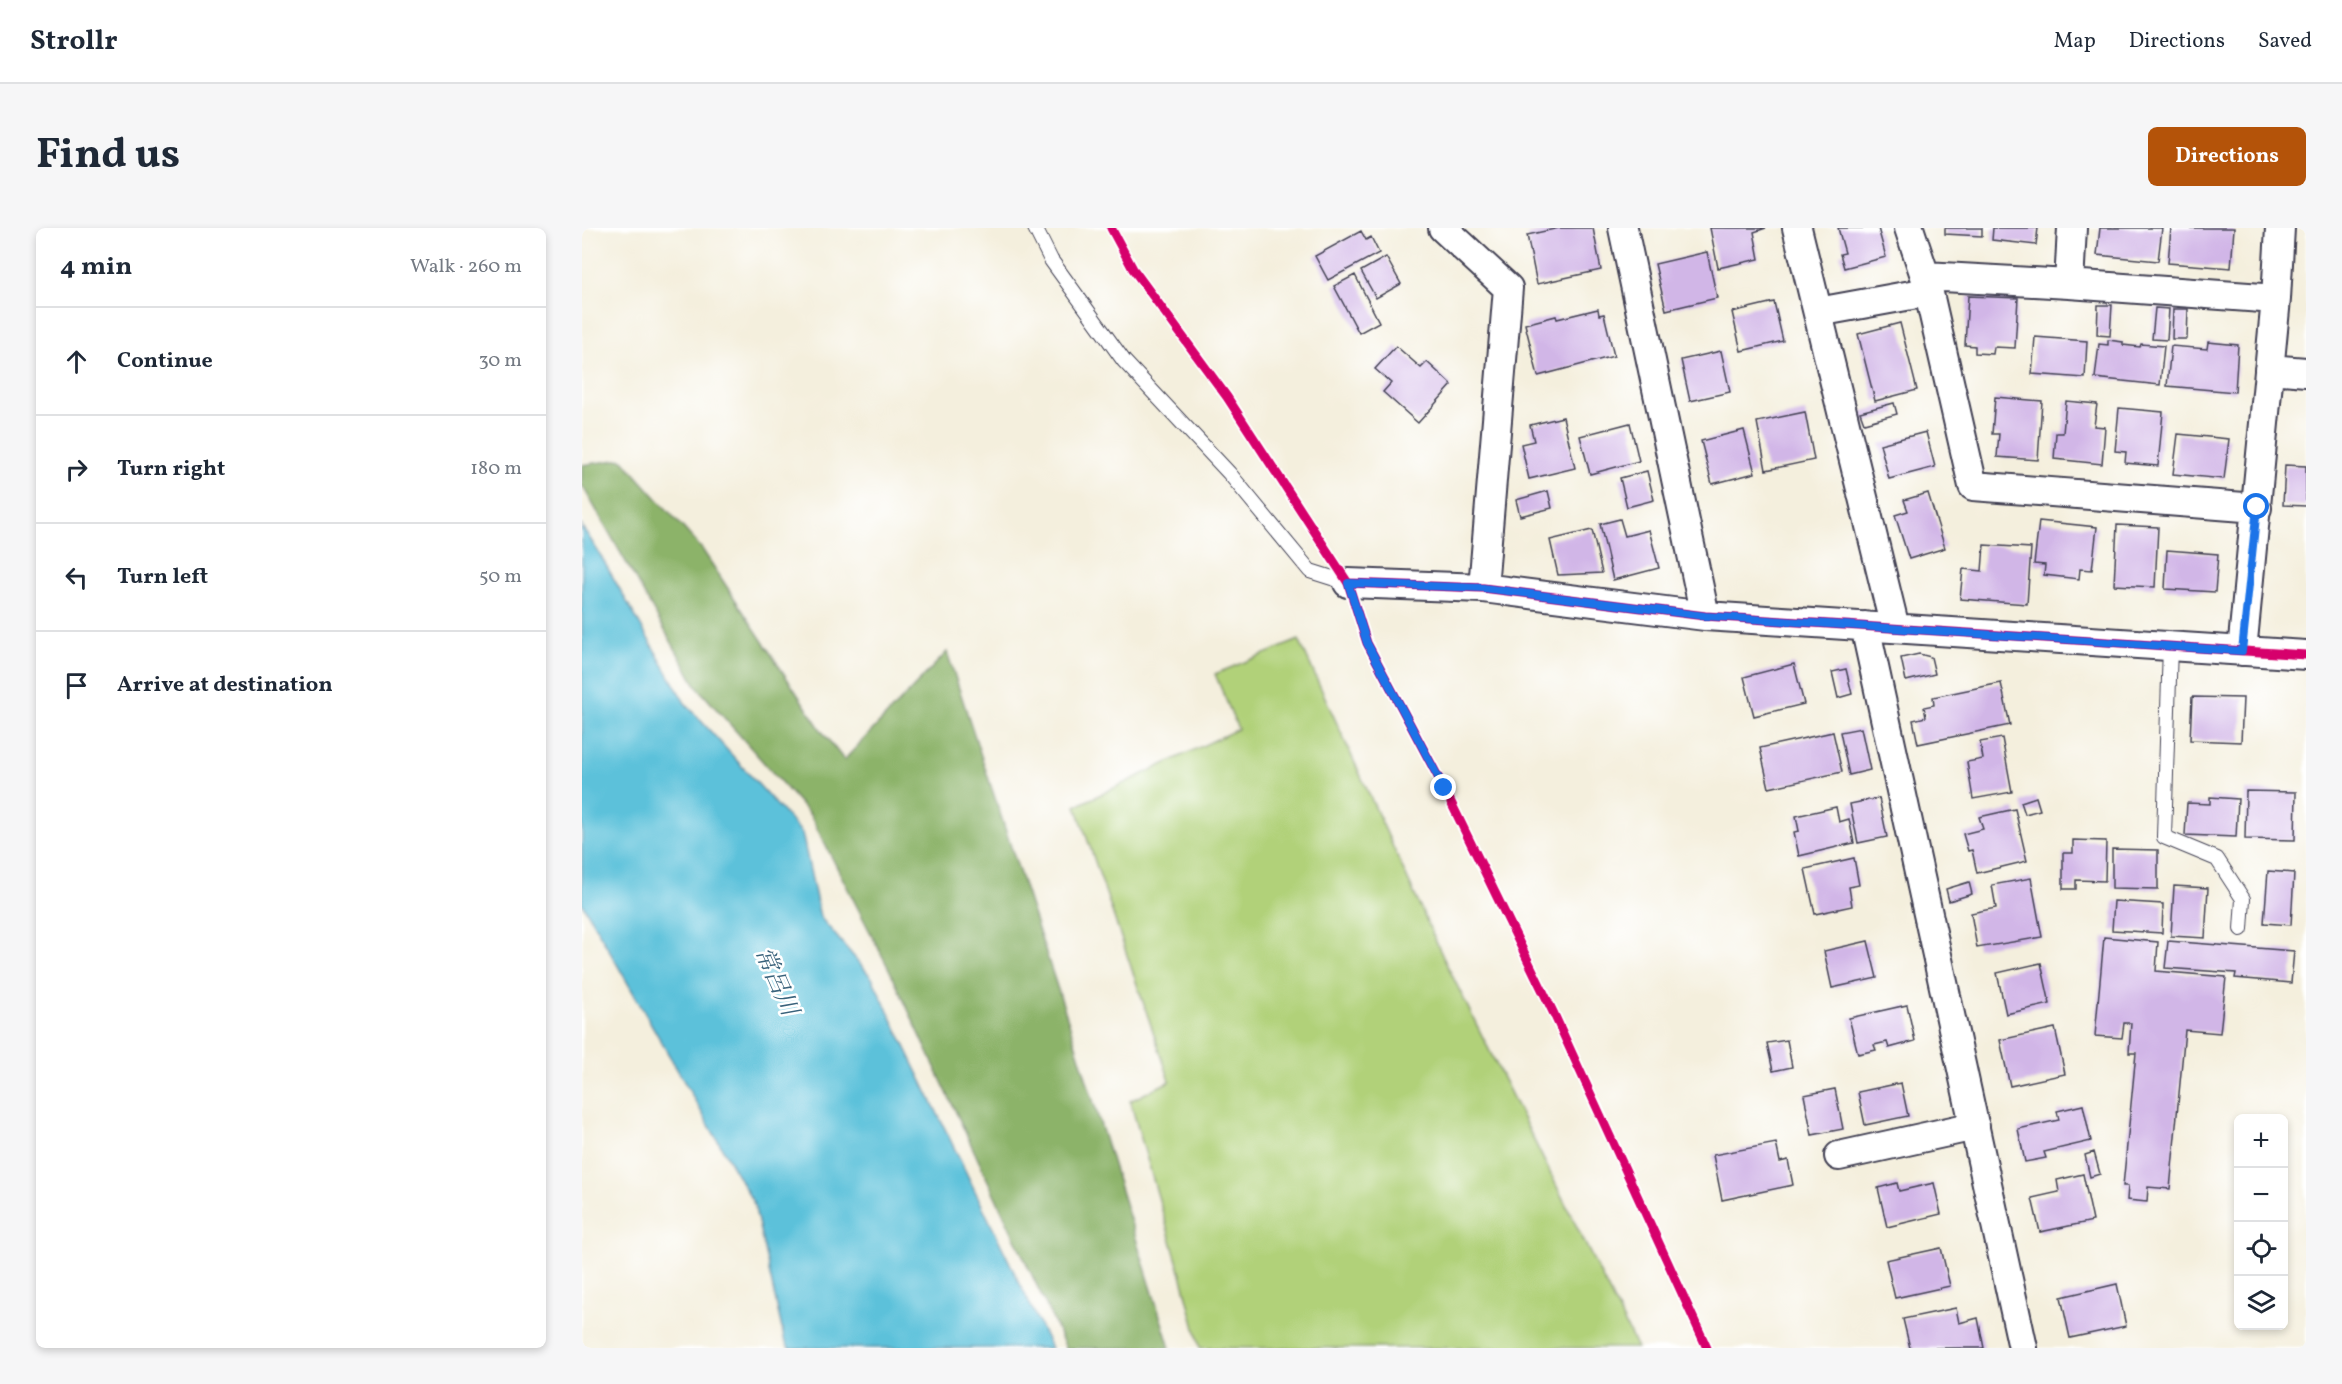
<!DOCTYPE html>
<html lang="en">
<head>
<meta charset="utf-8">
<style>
  :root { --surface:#fff; --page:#f6f6f7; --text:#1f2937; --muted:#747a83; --line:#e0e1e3; --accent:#b45309 }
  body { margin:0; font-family:Vollkorn,"Noto Serif JP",serif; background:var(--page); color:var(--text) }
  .controls { position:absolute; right:18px; bottom:18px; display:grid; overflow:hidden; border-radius:9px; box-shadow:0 3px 9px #0003 }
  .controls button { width:54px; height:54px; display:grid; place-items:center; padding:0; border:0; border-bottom:2px solid var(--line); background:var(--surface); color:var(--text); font:30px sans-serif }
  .stop { position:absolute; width:18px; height:18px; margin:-14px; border:4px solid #1a73e8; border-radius:50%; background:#fff }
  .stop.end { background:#1a73e8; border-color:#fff; box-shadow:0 2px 6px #0008 }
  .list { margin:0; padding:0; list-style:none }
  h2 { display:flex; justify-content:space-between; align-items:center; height:78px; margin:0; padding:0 24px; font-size:26px }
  h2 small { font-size:20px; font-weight:400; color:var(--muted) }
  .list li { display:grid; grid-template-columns:39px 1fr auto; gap:18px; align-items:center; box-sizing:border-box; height:108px; padding:0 24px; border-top:2px solid var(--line) }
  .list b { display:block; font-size:22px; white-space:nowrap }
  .list em { font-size:20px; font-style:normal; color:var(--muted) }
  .icon { flex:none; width:33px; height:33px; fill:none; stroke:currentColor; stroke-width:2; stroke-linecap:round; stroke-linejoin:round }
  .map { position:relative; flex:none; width:1724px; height:1120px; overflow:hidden; border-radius:9px }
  header { display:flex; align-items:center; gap:36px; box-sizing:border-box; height:84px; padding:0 30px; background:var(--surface); border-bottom:2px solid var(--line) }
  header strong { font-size:28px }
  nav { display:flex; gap:33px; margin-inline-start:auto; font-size:21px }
  .intro { display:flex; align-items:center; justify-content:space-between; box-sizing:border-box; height:144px; padding:0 36px }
  h1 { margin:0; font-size:42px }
  .button { padding:15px 27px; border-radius:9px; background:var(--accent); color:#fff; font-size:21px; font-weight:700 }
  main { display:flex; gap:36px; padding:0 36px }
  aside { flex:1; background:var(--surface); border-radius:9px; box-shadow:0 3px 9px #0003 }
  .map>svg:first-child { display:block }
  .green { fill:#b1d179; stroke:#6a7a5a; stroke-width:1.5 }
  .forest { fill:#8cb369; stroke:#576a52; stroke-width:1.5 }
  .water { fill:#5cc1da; stroke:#3f728a; stroke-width:1.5 }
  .building { fill:#d1b6e7 }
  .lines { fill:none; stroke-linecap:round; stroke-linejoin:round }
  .lane-casing { stroke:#424153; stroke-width:16 }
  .street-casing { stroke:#424153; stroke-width:32 }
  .lane { stroke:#fff; stroke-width:14 }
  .street { stroke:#fff; stroke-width:28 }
  .cycleway-casing { stroke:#fff; stroke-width:13 }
  .cycleway { stroke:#d6006c; stroke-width:9 }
  .route { stroke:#1a73e8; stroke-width:8 }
  .labels { text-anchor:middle; stroke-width:5; stroke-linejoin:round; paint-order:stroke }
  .water-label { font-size:24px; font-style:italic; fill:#39627b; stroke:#fff }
</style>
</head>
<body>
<header>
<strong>Strollr</strong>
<nav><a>Map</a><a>Directions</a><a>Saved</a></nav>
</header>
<div class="intro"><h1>Find us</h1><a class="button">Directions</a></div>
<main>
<aside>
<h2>4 min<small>Walk · 260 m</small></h2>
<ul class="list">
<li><svg class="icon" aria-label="ahead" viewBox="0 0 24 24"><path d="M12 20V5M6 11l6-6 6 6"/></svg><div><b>Continue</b></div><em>30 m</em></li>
<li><svg class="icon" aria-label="right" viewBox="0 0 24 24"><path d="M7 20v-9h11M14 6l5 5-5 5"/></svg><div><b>Turn right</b></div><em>180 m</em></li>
<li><svg class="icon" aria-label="left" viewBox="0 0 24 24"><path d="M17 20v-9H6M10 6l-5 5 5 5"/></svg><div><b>Turn left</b></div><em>50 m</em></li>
<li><svg class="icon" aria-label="arrive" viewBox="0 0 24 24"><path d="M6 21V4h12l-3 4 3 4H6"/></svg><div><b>Arrive at destination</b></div></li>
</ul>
</aside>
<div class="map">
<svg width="1724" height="1120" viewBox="0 0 1724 1120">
  <rect width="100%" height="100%" fill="#fff"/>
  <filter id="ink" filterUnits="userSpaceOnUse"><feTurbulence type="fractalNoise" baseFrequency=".0167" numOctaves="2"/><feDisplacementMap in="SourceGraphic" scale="12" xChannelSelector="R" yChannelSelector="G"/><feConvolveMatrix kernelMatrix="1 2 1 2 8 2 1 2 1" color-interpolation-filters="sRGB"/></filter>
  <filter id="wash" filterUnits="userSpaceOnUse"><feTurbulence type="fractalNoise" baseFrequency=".008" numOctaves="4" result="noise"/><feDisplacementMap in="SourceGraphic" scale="24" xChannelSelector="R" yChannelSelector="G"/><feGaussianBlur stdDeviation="1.35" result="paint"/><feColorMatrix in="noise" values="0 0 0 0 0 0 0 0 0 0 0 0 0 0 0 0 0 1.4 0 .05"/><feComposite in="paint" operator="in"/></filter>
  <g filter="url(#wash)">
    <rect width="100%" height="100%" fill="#f4efdd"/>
    <path class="green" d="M717 412 861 729 1055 1120H618L602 1057 548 873 588 853 494 578 656 501 633 446Z"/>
    <path class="forest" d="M40 231 120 321 239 502 262 532 365 424 487 795 588 1120H484L309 745 228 587 115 459 0 257V237Z"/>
    <path class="water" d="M0 298 17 325 103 475 220 605 238 689 290 750 469 1120H207L202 1110 172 976 0 675Z"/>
    <g id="blocks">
      <path class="building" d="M977 0H1011L1019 42 955 56 945 7Z
        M1128 0H1184L1172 4 1177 31 1136 40Z
        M1256 0H1296L1304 29 1262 40 1258 26 1263 25Z
        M1363 0H1400V8L1363 6Z
        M1411 0H1456L1454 17 1410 12Z
        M1518 0H1580L1576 33 1515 27Z
        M1589 0H1652L1649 40 1586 35Z
        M779 3 784 12 789 9 797 25 746 52 733 28Z
        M1125 24 1135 70 1084 82 1073 36Z
        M804 29 819 56 794 70 779 43Z
        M773 47 797 94 777 105 752 58Z
        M1386 68 1436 70 1433 120 1412 119 1411 126 1393 125V118L1383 117Z
        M1192 74 1201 113 1159 123 1150 84Z
        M1516 77H1530L1528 108 1515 107Z
        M1573 80 1587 81 1585 112 1570 111Z
        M1016 81 1017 87 1022 86 1032 128 956 148 943 96 974 88 975 91Z
        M1591 81H1606L1605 111H1590Z
        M1318 95 1335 162 1293 173 1276 106Z
        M1453 109 1505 113 1503 150 1450 146Z
        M1526 112 1541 114V117L1558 119 1559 116 1582 118 1578 157 1513 150 1517 116 1526 117Z
        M1626 114 1656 117 1653 164 1585 158 1589 118 1625 121Z
        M814 118 839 140 845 134 870 157 836 195 801 164 809 155 793 141Z
        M1139 123 1148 164 1108 173 1099 132Z
        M1413 169 1460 173 1456 232 1415 229 1417 206H1410Z
        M1484 173 1515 176 1512 198 1523 199 1520 236 1472 231 1474 205H1481Z
        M1312 175 1315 186 1282 195 1278 184Z
        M1537 180 1581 184 1576 238 1543 235 1544 224 1533 223Z
        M1223 184 1232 232 1184 242 1175 194Z
        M981 189 993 240 947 251 939 216 952 213 948 197Z
        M1048 195 1057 233 1008 246 998 208Z
        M1162 202 1173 245 1130 256 1119 213Z
        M1344 204 1353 239 1307 251 1298 216Z
        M1596 206 1647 211 1642 251 1591 246Z
        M1703 237 1724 238V278L1701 277Z
        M1065 243 1072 272 1045 279 1038 250Z
        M966 263 970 280 938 288 934 272Z
        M1346 265 1363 320 1327 331 1313 287 1326 283 1322 272Z
        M1038 291 1043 308 1067 302 1077 340 1031 352 1018 296Z
        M1457 293 1515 299 1510 342 1498 341 1497 351 1462 347 1463 337 1452 336Z
        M1535 297 1576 299 1573 359 1532 357Z
        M1010 302 1020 345 976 347 968 312Z
        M1402 317 1449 320 1445 376 1378 371 1381 341 1400 343Z
        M1585 322 1636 326 1633 364 1583 361Z
        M1337 426 1349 429 1353 446 1324 453 1319 430Z
        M1212 436 1222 476 1172 488 1162 449Z
        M1264 441 1270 466 1256 470 1250 444Z
        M1419 455 1428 497 1336 516 1331 492 1344 489 1342 479 1352 477 1351 469Z
        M1610 469 1661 470 1659 514 1608 512Z
        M1279 500 1288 542 1267 547 1258 504Z
        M1251 504 1260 544 1187 560 1178 520Z
        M1420 510 1430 564 1391 571 1385 534 1401 531 1398 514Z
        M1664 563 1714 564 1713 612 1663 611Z
        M1454 569 1458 582 1443 586 1439 574Z
        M1628 569 1656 571 1654 609 1603 607 1605 575 1628 576Z
        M1297 570 1305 609 1276 615 1268 576Z
        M1254 579 1257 594 1267 591 1272 615 1217 628 1212 604 1217 603 1214 588Z
        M1433 581 1445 633 1395 645 1390 622 1386 623 1381 606 1401 601 1397 589Z
        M1491 612 1524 613 1523 653 1494 652V661H1481V625H1491Z
        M1530 621 1576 622V661L1530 660Z
        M1272 630 1277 657 1267 659 1270 678 1233 686 1223 641Z
        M1686 643 1712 645 1709 697 1682 695Z
        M1449 650 1460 709 1395 720 1389 685 1414 680 1410 657Z
        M1387 654 1390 666 1367 673 1364 661Z
        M1592 658 1626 660 1623 710 1589 708Z
        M1532 673 1581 676 1580 705 1530 702Z
        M1522 709 1576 714 1574 743 1644 749 1638 805 1603 802 1588 961 1566 959 1565 974 1545 972 1546 958H1541L1554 825H1547L1549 795H1542L1540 810 1513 808Z
        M1286 713 1295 750 1250 760 1242 723Z
        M1586 713 1712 723 1709 755 1653 750 1654 745 1583 740Z
        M1459 735 1468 776 1424 786 1415 745Z
        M1325 777 1333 813 1307 820 1305 814 1292 817 1294 822 1276 826 1267 790Z
        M1473 800 1483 846 1428 858 1418 812Z
        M1205 812 1210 839 1191 843 1185 815Z
        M1319 855 1326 888 1283 897 1276 864Z
        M1253 861 1261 901 1230 907 1222 867Z
        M1501 877 1509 913 1462 924 1464 930 1443 934 1436 901 1477 892 1475 883Z
        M1194 915 1198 934 1206 932 1211 957 1140 972 1131 927Z
        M1512 924 1518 946 1508 949 1503 927Z
        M1501 946 1511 993 1458 1004 1450 970 1477 964 1475 952Z
        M1315 955 1317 963 1352 955 1359 986 1305 999 1296 960Z
        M1359 1020 1368 1058 1313 1070 1304 1032Z
        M1535 1056 1544 1098 1488 1110 1479 1069Z
        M1374 1080 1377 1095 1396 1090 1402 1120H1328L1321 1091Z"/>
    </g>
  </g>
  <g filter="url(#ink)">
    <use href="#blocks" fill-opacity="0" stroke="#424153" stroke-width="1.5"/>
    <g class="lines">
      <g class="lane-casing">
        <path id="lane" d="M453 0 469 32 542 133 647 245 728 343 766 355
          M1588 418 1582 609 1635 631 1661 671 1659 701"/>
      </g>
      <g class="street-casing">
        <path id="street" d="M861 0 926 60 901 360
          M1041 0 1123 388
          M1215 0 1313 400
          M1327 0 1343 48 1391 258 1675 280
          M1343 48 1487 56 1694 71
          M1487 56 1490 0
          M1236 84 1346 64
          M1687 141 1724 144
          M766 355 901 360 1123 388 1724 427
          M1283 398 1441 1120
          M1660 423 1694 71 1698 0
          M1257 928 1393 898"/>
      </g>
      <use href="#lane" class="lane"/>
      <use href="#street" class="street"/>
      <g class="cycleway-casing">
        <path id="cycleway" d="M529 0 551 41 645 169 766 355 785 415 862 560 972 786 1125 1120
          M766 355 901 360 1123 388 1724 427"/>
      </g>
      <use href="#cycleway" class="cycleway"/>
    </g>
  </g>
  <g class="lines" filter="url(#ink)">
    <path class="route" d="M862 560 785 415 766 355 901 360 1123 388 1660 423 1675 279"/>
  </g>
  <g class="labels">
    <g class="water-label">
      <text transform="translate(195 753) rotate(66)" y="8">常呂川</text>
    </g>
  </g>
</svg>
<div class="controls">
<button>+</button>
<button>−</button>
<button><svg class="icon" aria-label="locate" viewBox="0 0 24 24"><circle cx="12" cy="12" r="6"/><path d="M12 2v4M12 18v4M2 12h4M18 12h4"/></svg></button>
<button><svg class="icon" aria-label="layers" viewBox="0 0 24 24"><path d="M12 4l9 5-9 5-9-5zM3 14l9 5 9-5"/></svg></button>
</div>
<div class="stop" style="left:1675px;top:279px"></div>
<div class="stop end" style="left:862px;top:560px"></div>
</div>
</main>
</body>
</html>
